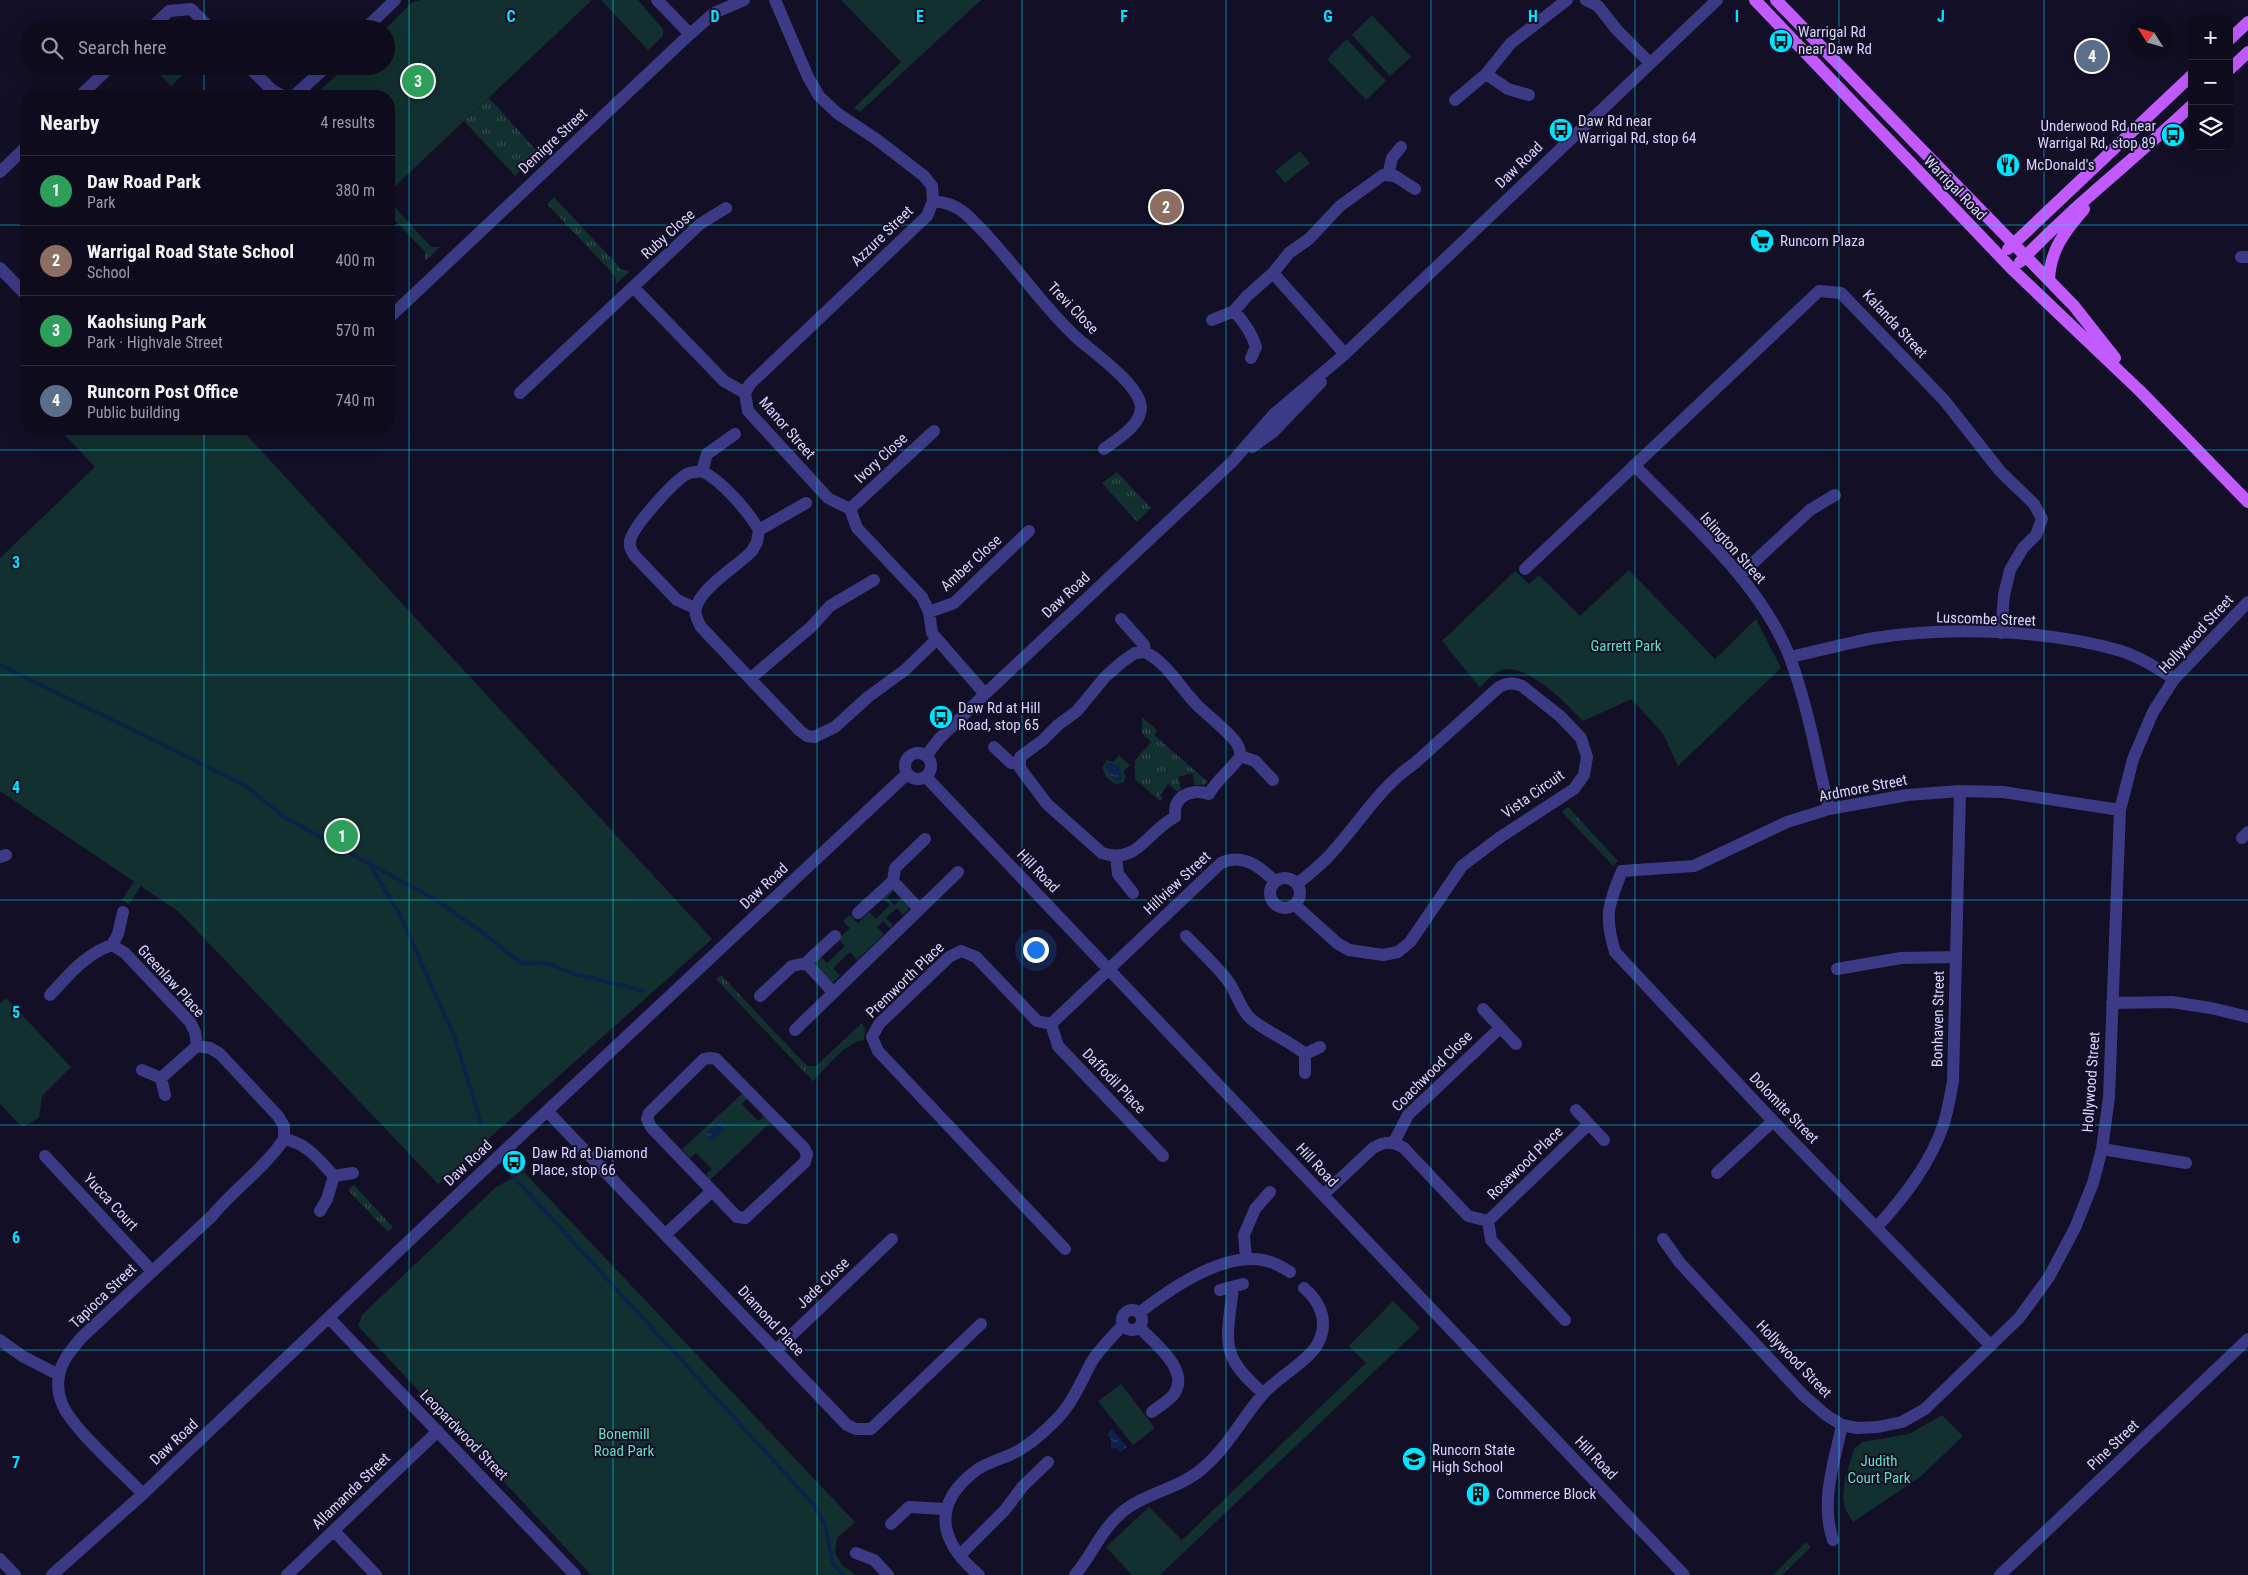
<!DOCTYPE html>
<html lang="en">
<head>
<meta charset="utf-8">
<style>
  :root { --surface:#0e0b1c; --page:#1c1929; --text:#f1f3f6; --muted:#9b9ba3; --line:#2e2b3b; --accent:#00e5ff }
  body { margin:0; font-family:"Roboto Condensed",sans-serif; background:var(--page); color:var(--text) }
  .controls { position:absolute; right:15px; top:15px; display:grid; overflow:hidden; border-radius:10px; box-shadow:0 5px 20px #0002 }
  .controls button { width:45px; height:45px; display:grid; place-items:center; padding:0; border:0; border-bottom:1px solid var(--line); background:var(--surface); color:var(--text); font:25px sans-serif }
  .compass { position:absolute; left:2128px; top:15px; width:45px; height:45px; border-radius:50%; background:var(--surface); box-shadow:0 5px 20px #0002; rotate:307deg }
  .you { position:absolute; left:1035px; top:949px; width:18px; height:18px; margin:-12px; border:4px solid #fff; border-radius:50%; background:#1a73e8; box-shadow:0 0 0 8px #1a73e833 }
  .badge { display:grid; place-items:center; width:32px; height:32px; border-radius:50%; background:var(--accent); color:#fff; font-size:16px; font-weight:700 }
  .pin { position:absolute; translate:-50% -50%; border:2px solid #fff; box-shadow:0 1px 5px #0006 }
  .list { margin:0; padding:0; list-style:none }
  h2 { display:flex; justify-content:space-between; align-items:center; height:65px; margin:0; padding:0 20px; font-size:21px }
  h2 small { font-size:16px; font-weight:400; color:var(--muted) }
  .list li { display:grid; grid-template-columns:32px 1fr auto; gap:15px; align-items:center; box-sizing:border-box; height:70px; padding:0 20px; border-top:1px solid var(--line) }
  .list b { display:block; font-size:19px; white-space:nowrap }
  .list p { margin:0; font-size:16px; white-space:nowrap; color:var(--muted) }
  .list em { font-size:16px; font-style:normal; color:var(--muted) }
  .icon { flex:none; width:28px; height:28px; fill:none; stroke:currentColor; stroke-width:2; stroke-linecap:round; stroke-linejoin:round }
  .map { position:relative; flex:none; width:2248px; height:1575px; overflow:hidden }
  .search { position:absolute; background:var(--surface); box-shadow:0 5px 20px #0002; left:20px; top:20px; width:375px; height:55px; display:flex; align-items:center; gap:12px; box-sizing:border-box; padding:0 18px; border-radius:28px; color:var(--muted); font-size:19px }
  .panel { position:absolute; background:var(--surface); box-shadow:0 5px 20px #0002; left:20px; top:90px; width:375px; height:345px; border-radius:20px }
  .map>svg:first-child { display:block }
  .grass { fill:url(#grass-tufts) }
  .park { fill:#12302f }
  .water { fill:url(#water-ripples) }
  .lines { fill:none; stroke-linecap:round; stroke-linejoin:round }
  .stream { stroke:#0c2248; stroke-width:4 }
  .minor { stroke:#3d3a85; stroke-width:12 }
  .major { stroke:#c25bff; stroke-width:12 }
  .grid { fill:none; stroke:#00e5ff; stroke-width:1; stroke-opacity:0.55 }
  .labels { text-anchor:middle; stroke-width:4; stroke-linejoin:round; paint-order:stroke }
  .poi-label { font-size:15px; fill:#d9d4ff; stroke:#130f26; text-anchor:start }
  .street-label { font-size:15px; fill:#d9d4ff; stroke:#130f26 }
  .park-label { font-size:15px; fill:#5fe0c0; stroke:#130f26 }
  .grid-label { font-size:16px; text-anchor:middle; font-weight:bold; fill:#00e5ff; stroke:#130f26; stroke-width:4; stroke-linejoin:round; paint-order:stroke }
</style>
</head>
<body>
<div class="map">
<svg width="2248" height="1575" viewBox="0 0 2248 1575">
  <defs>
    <pattern id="grass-tufts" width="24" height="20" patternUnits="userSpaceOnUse" patternTransform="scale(1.25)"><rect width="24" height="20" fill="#12302f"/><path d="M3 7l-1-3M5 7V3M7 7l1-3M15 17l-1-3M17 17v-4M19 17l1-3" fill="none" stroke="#344d4e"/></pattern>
    <pattern id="water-ripples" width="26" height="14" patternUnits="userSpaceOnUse" patternTransform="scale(1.25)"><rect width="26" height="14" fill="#0c2248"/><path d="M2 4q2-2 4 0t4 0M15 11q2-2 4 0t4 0" fill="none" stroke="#2f4163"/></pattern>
  </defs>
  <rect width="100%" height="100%" fill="#130f26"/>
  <path class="grass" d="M179 21 186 22 193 29H171Z
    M152 66H192L171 86Z
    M489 98 539 153 515 176 464 121Z
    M554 197 622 270 630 271 616 284 615 276 547 204Z
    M389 201 431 247H440L425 261V252L389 214Z
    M1117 472 1151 508 1137 522 1102 483Z
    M1142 717 1157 730 1154 735 1207 781 1205 785H1195L1192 773 1178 777 1181 789 1178 792 1168 784 1160 795 1163 798 1160 801 1135 779V760L1151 742 1142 733Z
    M1568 807 1618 861 1613 866 1562 812Z
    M134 881 141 886 129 904 122 900Z
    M721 975 807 1066H816L862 1023 865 1030 864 1040C844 1043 827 1067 813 1081L716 979Z
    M354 1185 393 1227 388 1232 348 1190Z
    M1806 1542 1811 1547 1782 1575H1773Z"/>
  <path class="park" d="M421 0H592L389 192V96H314L346 66H386L385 29 413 2Z
    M601 0H638L663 29V36L648 50Z
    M841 0H981L860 112 854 108 901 62Z
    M1372 15 1411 57 1390 76 1352 35Z
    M1347 39 1386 81 1366 100 1327 59Z
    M1300 151 1310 163 1285 183 1275 171Z
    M59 429H241L712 939 438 1184 179 912 0 791V558L95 467Z
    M1629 570 1715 659 1756 619 1781 668 1678 766 1663 734 1632 699 1583 721C1565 703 1524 658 1497 672 1490 676 1485 682 1480 688L1442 641 1515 571 1529 584 1539 575 1580 616Z
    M1119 755 1130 765 1123 772 1126 776 1123 783 1115 784 1106 777 1102 767 1107 760 1113 762Z
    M893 889 894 890 887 898 894 905 902 898 909 906 908 910 903 915 897 908 886 918 893 925 890 928 883 921 877 927 884 934 857 960 850 952 833 968 840 976 833 982 830 981 815 965V962L820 956 827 963 845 946 838 939 850 928 843 921 850 915 858 923 869 912 876 919 890 905 883 898Z
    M6 998 71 1067 42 1096 39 1118 22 1127 0 1104V1004Z
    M743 1093 748 1098 742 1104 758 1121 766 1116 771 1122 710 1180 706 1174 712 1169 696 1153 690 1158 682 1149Z
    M524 1172 855 1522 837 1538 835 1553 842 1565 856 1575H591L358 1326 362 1315 496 1187Z
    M1393 1301 1420 1328 1160 1575H1132L1106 1547 1149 1507 1182 1540 1366 1363 1349 1346Z
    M1121 1384 1155 1428 1133 1445 1098 1401Z
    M1942 1415 1963 1436 1920 1477 1853 1522 1845 1509 1843 1496 1845 1479 1854 1449 1862 1442 1909 1434Z"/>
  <path class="water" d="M1109 762 1120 767 1119 771 1123 777 1121 781 1114 780 1105 766Z
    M719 1121 726 1127 712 1141 706 1134Z
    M1112 1429 1127 1447 1120 1452 1117 1448 1111 1449V1439L1107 1434Z"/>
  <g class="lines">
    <path class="stream" d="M0 665 243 784 286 818 434 899 482 932 522 964 547 963 571 973 644 991
      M368 862 399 913 455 1038 481 1123
      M512 1175 814 1505 825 1525 833 1564 844 1575"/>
    <path class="minor" d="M657 0 690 34
      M1586 0 1598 6 1617 30 1650 63
      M150 29 169 11 191 9 211 29
      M365 29 395 0
      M248 66 272 90 283 96
      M1486 74 1508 89 1529 95
      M80 96 111 66
      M294 96 327 66
      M1455 100 1486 74 1511 43 1567 0
      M0 172 26 147
      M1388 175 1392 158 1401 147
      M933 201C944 202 953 204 962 211 969 216 975 223 981 229 1015 264 1041 305 1077 338 1094 353 1139 384 1141 407 1141 426 1117 439 1104 449
      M2241 257H2248
      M0 268 26 295
      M1273 273 1345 354
      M633 287 700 224 726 208
      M1234 311C1244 322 1252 333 1256 347L1251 358
      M391 316 690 34 714 13 744 0
      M1212 320 1234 311 1247 296 1273 273 1289 253 1309 239 1340 206 1383 175 1395 176 1415 189
      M520 393 633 287 724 381 745 393 748 411 828 498 850 509 857 528 922 597 929 612 932 633 937 639 985 694
      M745 393 750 384 927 216 933 201 932 186 924 176 876 139 837 113 819 96 808 77 775 0
      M1252 447 1273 432 1321 382
      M1634 465C1689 522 1762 584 1790 658 1808 706 1817 760 1829 809
      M702 471 707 454 735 434
      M850 509 934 431
      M759 530 806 503
      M1525 569 1819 291 1841 293 1944 400 2000 471 2034 504 2042 519 2036 535 2023 548 2010 570 2004 595 2001 633
      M1740 575 1810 510 1835 495
      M695 608 677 600 635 556C632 552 629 547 630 542 631 528 674 481 687 474 691 472 697 472 702 471 722 481 748 511 759 530L757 542 752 551C738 566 700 588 696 608 694 614 698 621 701 627L799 730 807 736 814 737 835 727 868 697 905 670 937 639
      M929 612 954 603 1029 531
      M1121 619 1144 645 1145 652
      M1145 652C1168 663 1181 690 1199 707 1211 718 1225 729 1235 741 1238 745 1241 750 1240 756 1238 763 1215 781 1209 794 1198 790 1181 792 1176 805 1175 808 1175 814 1175 817 1146 832 1138 865 1102 853L1047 804 1020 768V757L1043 740 1058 725 1077 711 1105 677 1122 662 1135 653Z
      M1790 657C1818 651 1847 643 1875 638 1948 626 2050 630 2121 651 2140 657 2157 668 2174 679
      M751 678 811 627 830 606 874 580
      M994 747 1011 763H1020
      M905 766a13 13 0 1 1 26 0a13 13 0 1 1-26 0Z
      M926 756 939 739 985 694 1232 462 1274 414 1345 354 1717 0
      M1240 756 1255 761 1273 780
      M926 777 1684 1575
      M2242 838 2248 832
      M0 857 6 855
      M1116 857 1118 874 1133 893
      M1270 893a15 15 0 1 1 30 0a15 15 0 1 1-30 0Z
      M893 881 895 868 925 839
      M1295 905 1337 943 1349 950 1383 955 1398 952 1410 942 1462 866 1499 838 1574 789 1584 775 1587 757 1581 738 1560 716 1522 686C1513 682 1507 683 1499 687L1415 763C1378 788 1357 827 1326 859 1317 868 1307 876 1297 884
      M858 913 893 881 919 909
      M1186 936C1200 951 1216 965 1228 981 1237 993 1239 1007 1250 1018 1267 1033 1289 1040 1305 1054
      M112 945 118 934 123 912
      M1837 969 1901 958 1956 957
      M833 992 806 963 835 936
      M50 995C69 975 85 954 112 945L125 953 190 1022 195 1032 197 1046 210 1048 220 1054 278 1116 284 1126V1139C307 1143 319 1160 334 1176
      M760 996 792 966 806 963
      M2112 1003 2172 1002 2211 1008 2248 1017
      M1483 1009 1516 1044
      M1051 1024 1058 1046 1163 1156
      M795 1030 958 872
      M710 1058 716 1059 804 1148 807 1154 805 1162 745 1218 737 1217 651 1127 647 1119 649 1113 704 1059Z
      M142 1070 161 1078 165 1095
      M1305 1073V1054L1320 1047
      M161 1078 197 1046
      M1576 1110 1604 1140
      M548 1112 847 1425 856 1429H871L981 1324
      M1394 1142 1408 1115 1500 1028
      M2102 1149 2186 1163
      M45 1156 152 1271
      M1717 1173 1773 1121
      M1323 1195 1373 1148C1385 1141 1392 1141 1404 1148L1468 1216 1488 1221 1589 1124
      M320 1211 327 1199 334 1176 353 1173
      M1488 1221 1491 1240 1565 1320
      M1877 1227C1904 1197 1931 1163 1944 1123 1948 1110 1950 1096 1953 1082L1960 791
      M666 1234 712 1191
      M1663 1239 1680 1263 1803 1395 1826 1415 1842 1425 1857 1428 1878 1427 1902 1422 1925 1409 2019 1318 2049 1277 2075 1228 2093 1183 2102 1149 2109 1097 2120 810 2133 759 2153 712 2174 679 2248 602
      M1065 1249 878 1051 872 1037 879 1024 949 957 961 951 976 957 1037 1021 1051 1024 1221 863C1242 853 1260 866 1275 882
      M1246 1259 1244 1235 1255 1209 1270 1192
      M1233 1287C1227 1342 1218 1354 1263 1393
      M1220 1290 1243 1284
      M1122 1320a10 10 0 1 1 20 0a10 10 0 1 1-20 0Z
      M1139 1313C1171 1288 1231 1246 1273 1263 1279 1265 1285 1269 1290 1272
      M329 1318 575 1575
      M1139 1327C1153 1342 1191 1370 1174 1394 1169 1401 1159 1406 1152 1412
      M0 1340 22 1356 59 1375
      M1990 1345 1773 1121 1615 952C1604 915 1608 906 1622 871L1694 866 1787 822 1829 809 1907 795 1960 791 2003 792 2120 810
      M776 1350 892 1239
      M143 1494C122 1472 75 1431 63 1406 59 1397 57 1386 59 1376 61 1361 72 1349 82 1337L212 1216C234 1189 265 1168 284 1139
      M891 1524 909 1507 945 1509
      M334 1531 376 1575
      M1833 1540C1820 1502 1834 1463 1842 1425
      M856 1553 874 1560 888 1575
      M960 1555 1005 1510 1023 1486 1048 1462
      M0 1559 15 1575
      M52 1575 143 1494 470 1183 907 774
      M287 1575 438 1431
      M979 1575C938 1541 931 1503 978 1469 989 1462 1004 1458 1016 1452 1031 1444 1043 1433 1055 1421 1072 1404 1080 1384 1091 1363 1099 1349 1112 1337 1123 1325
      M1075 1575C1092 1555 1100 1532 1120 1514 1143 1493 1180 1489 1203 1468 1228 1447 1242 1418 1263 1394 1277 1378 1307 1362 1317 1345 1329 1324 1322 1303 1304 1288
      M2000 1575 2248 1339"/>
    <path class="major" d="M1755 0 2013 270 2140 391 2248 502
      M1776 0 2074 306 2115 358
      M2229 40 2248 22
      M2229 70 2248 52
      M2008 249 2192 75
      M2020 262C2073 206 2135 159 2192 105
      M2049 280C2050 250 2065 231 2084 209"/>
  </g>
  <path class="grid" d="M204 0V29M409 0V1575M613 0V1575M817 0V1575M1022 0V1575M1226 0V1575M1431 0V1575M1635 0V1575M1839 0V1575M2044 0V1575M204 66V96M0 225H26M389 225H2248M204 429V1575M0 450H2248M0 675H2248M0 900H2248M0 1125H2248M0 1350H2248"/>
  <defs>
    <g id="bus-disc" transform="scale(1.25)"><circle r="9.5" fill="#00e5ff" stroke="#130f26"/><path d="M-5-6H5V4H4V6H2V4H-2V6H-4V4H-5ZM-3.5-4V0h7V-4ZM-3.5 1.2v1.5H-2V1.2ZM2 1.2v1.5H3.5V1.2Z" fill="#111"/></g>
    <g id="restaurant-disc" transform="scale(1.25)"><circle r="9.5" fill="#00e5ff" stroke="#130f26"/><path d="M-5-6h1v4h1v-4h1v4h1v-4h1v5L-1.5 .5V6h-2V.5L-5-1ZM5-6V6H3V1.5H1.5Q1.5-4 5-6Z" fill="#111"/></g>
    <g id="supermarket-disc" transform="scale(1.25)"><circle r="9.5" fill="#00e5ff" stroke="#130f26"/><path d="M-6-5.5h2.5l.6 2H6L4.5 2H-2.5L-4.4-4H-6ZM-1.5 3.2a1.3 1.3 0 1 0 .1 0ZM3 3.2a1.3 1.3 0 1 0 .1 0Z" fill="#111"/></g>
    <g id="school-disc" transform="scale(1.25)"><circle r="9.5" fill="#00e5ff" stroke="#130f26"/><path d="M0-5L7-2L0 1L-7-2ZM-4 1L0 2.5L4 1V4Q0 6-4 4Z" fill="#111"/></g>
    <g id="building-disc" transform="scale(1.25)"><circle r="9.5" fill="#00e5ff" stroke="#130f26"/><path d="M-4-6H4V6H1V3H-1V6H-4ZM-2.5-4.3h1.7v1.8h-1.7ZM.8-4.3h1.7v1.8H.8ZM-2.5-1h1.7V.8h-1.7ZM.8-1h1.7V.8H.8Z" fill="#111"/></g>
  </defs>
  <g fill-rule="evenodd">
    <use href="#bus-disc" x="1781" y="41"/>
    <use href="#bus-disc" x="1561" y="130"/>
    <use href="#bus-disc" x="2173" y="135"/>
    <use href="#restaurant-disc" x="2008" y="165"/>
    <use href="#supermarket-disc" x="1762" y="241"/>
    <use href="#bus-disc" x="941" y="717"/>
    <use href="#bus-disc" x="514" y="1162"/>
    <use href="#school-disc" x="1414" y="1459"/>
    <use href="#building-disc" x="1478" y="1494"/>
  </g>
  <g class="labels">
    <g class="poi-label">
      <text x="1798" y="37">Warrigal Rd<tspan x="1798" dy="17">near Daw Rd</tspan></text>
      <text x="1578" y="126">Daw Rd near<tspan x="1578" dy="17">Warrigal Rd, stop 64</tspan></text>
      <text x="2156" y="131" text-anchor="end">Underwood Rd near<tspan x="2156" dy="17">Warrigal Rd, stop 89</tspan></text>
      <text x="2026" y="170">McDonald's</text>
      <text x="1780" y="246">Runcorn Plaza</text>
      <text x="958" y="713">Daw Rd at Hill<tspan x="958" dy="17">Road, stop 65</tspan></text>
      <text x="532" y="1158">Daw Rd at Diamond<tspan x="532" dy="17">Place, stop 66</tspan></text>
      <text x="1432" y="1455">Runcorn State<tspan x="1432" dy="17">High School</tspan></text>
      <text x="1496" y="1499">Commerce Block</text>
    </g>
    <g class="street-label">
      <text transform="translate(553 141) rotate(-43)" y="5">Demigre Street</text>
      <text transform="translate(1519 165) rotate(-44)" y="5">Daw Road</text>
      <text transform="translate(1955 188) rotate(46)" y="5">Warrigal Road</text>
      <text transform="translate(668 234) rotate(-42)" y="5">Ruby Close</text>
      <text transform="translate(882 236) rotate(-44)" y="5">Azzure Street</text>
      <text transform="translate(1073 308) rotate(46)" y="5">Trevi Close</text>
      <text transform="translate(1895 324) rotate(47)" y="5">Kalanda Street</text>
      <text transform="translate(787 428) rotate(49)" y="5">Manor Street</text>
      <text transform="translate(881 458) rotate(-43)" y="5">Ivory Close</text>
      <text transform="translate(1733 548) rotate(48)" y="5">Islington Street</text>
      <text transform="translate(971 563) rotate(-42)" y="5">Amber Close</text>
      <text transform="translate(1066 595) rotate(-43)" y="5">Daw Road</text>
      <text transform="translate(1986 619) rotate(2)" y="5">Luscombe Street</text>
      <text transform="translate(2196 634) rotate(-47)" y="5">Hollywood Street</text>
      <text transform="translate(1863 788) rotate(-11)" y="5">Ardmore Street</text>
      <text transform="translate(1533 794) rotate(-35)" y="5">Vista Circuit</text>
      <text transform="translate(1038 871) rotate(46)" y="5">Hill Road</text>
      <text transform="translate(1177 883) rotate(-43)" y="5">Hillview Street</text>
      <text transform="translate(764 886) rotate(-43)" y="5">Daw Road</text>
      <text transform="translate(905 980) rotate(-44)" y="5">Premworth Place</text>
      <text transform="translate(171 981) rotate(48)" y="5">Greenlaw Place</text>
      <text transform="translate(1938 1019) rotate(-89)" y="5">Bonhaven Street</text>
      <text transform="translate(1432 1071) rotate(-45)" y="5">Coachwood Close</text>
      <text transform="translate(1114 1081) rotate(46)" y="5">Daffodil Place</text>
      <text transform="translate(2091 1082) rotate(-86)" y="5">Hollywood Street</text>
      <text transform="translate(1784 1108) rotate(46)" y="5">Dolomite Street</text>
      <text transform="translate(468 1163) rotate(-43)" y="5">Daw Road</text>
      <text transform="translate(1525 1163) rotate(-44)" y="5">Rosewood Place</text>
      <text transform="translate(1317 1165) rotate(47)" y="5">Hill Road</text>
      <text transform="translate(111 1202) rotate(47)" y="5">Yucca Court</text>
      <text transform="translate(823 1283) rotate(-44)" y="5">Jade Close</text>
      <text transform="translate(103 1296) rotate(-44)" y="5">Tapioca Street</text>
      <text transform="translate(771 1321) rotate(47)" y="5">Diamond Place</text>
      <text transform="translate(1794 1359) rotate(46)" y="5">Hollywood Street</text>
      <text transform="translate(464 1435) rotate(46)" y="5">Leopardwood Street</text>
      <text transform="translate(174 1442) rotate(-43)" y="5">Daw Road</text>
      <text transform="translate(2113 1445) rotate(-44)" y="5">Pine Street</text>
      <text transform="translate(1596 1458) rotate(46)" y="5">Hill Road</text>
      <text transform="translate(351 1491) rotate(-44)" y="5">Allamanda Street</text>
    </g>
    <g class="park-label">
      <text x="1626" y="651">Garrett Park</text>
      <text x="624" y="1439">Bonemill<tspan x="624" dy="17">Road Park</tspan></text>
      <text x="1879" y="1466">Judith<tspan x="1879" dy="17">Court Park</tspan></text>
    </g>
  </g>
  <g class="grid-label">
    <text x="511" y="22">C</text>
    <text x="715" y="22">D</text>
    <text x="920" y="22">E</text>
    <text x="1124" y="22">F</text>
    <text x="1328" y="22">G</text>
    <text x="1533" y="22">H</text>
    <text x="1737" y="22">I</text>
    <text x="1941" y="22">J</text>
    <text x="16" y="568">3</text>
    <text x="16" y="793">4</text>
    <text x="16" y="1018">5</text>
    <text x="16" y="1243">6</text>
    <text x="16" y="1468">7</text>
  </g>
</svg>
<div class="controls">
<button>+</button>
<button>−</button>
<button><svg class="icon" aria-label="layers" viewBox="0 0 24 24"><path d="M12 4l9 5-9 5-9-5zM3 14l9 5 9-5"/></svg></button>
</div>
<svg class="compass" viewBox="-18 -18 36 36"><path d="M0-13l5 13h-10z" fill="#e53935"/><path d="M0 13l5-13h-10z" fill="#9b9ba3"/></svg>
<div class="you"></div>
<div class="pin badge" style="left:342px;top:836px;background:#2e9e5b">1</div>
<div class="pin badge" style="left:1166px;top:207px;background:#8d6e63">2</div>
<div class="pin badge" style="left:418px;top:81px;background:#2e9e5b">3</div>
<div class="pin badge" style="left:2092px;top:56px;background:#5c6f8a">4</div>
<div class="search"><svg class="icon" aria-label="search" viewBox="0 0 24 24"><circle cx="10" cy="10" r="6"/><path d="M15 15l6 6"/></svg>Search here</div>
<section class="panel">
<h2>Nearby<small>4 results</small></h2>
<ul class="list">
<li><span class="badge" style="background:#2e9e5b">1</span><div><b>Daw Road Park</b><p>Park</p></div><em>380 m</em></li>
<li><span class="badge" style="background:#8d6e63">2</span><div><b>Warrigal Road State School</b><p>School</p></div><em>400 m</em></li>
<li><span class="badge" style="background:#2e9e5b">3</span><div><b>Kaohsiung Park</b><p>Park · Highvale Street</p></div><em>570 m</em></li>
<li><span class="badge" style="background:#5c6f8a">4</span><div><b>Runcorn Post Office</b><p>Public building</p></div><em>740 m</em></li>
</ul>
</section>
</div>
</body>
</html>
